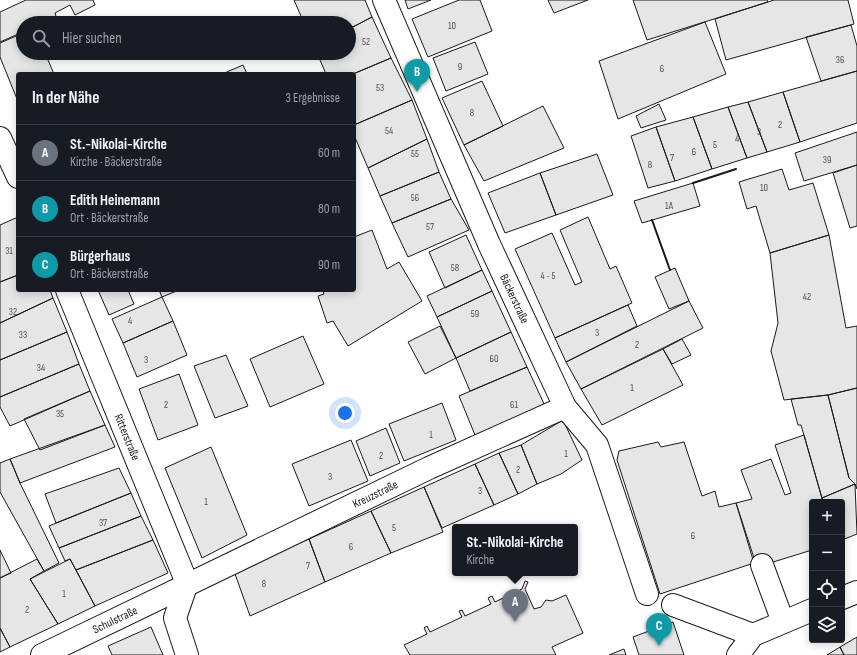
<!DOCTYPE html>
<html lang="de">
<head>
<meta charset="utf-8">
<style>
  :root { --surface:#171b24; --page:#242831; --text:#f1f3f6; --muted:#9ea1a6; --line:#363941; --accent:#d93025 }
  body { margin:0; font-family:"Sofia Sans Condensed",sans-serif; background:var(--page); color:var(--text) }
  .controls { position:absolute; right:12px; bottom:12px; display:grid; overflow:hidden; border-radius:4px; box-shadow:0 2px 10px #0003 }
  .controls button { width:36px; height:36px; display:grid; place-items:center; padding:0; border:0; border-bottom:1px solid var(--line); background:var(--surface); color:var(--text); font:20px sans-serif }
  .you { position:absolute; left:345px; top:413px; width:14px; height:14px; margin:-10px; border:3px solid #fff; border-radius:50%; background:#1a73e8; box-shadow:0 0 0 6px #1a73e833 }
  .badge { display:grid; place-items:center; width:26px; height:26px; border-radius:50%; background:var(--accent); color:#fff; font-size:13px; font-weight:700 }
  .pin { position:absolute; translate:-50% -33px; filter:drop-shadow(0 1px 2px #0008) }
  .pin::after { content:''; position:absolute; top:21px; width:14px; height:12px; background:inherit; clip-path:polygon(0 0,100% 0,50% 100%) }
  .popup { position:absolute; left:452px; top:524px; width:126px; height:52px; box-sizing:border-box; display:grid; place-content:center; border-radius:4px; background:var(--surface); filter:drop-shadow(0 1px 3px #0005); font-size:13px; white-space:nowrap; color:var(--muted) }
  .popup b { font-size:15px; color:var(--text) }
  .popup::after { content:''; position:absolute; left:50%; top:100%; margin-left:-8px; border:8px solid transparent; border-top-color:var(--surface) }
  .list { margin:0; padding:0; list-style:none }
  h2 { display:flex; justify-content:space-between; align-items:center; height:52px; margin:0; padding:0 16px; font-size:17px }
  h2 small { font-size:13px; font-weight:400; color:var(--muted) }
  .list li { display:grid; grid-template-columns:26px 1fr auto; gap:12px; align-items:center; box-sizing:border-box; height:56px; padding:0 16px; border-top:1px solid var(--line) }
  .list b { display:block; font-size:15px; white-space:nowrap }
  .list p { margin:0; font-size:13px; white-space:nowrap; color:var(--muted) }
  .list em { font-size:13px; font-style:normal; color:var(--muted) }
  .icon { flex:none; width:22px; height:22px; fill:none; stroke:currentColor; stroke-width:2; stroke-linecap:round; stroke-linejoin:round }
  .map { position:relative; flex:none; width:857px; height:655px; overflow:hidden }
  .search { position:absolute; background:var(--surface); box-shadow:0 2px 10px #0003; left:16px; top:16px; width:340px; height:44px; display:flex; align-items:center; gap:10px; box-sizing:border-box; padding:0 14px; border-radius:22px; color:var(--muted); font-size:15px }
  .panel { position:absolute; background:var(--surface); box-shadow:0 2px 10px #0003; left:16px; top:72px; width:340px; height:220px; border-radius:4px }
  .map>svg:first-child { display:block }
  .building { fill:#e6e6e6; stroke:#1a1a1a }
  .lines { fill:none; stroke-linecap:round; stroke-linejoin:round }
  .street-casing { stroke:#1a1a1a; stroke-width:24 }
  .street { stroke:#fff; stroke-width:22 }
  .wall { stroke:#1a1a1a; stroke-width:2 }
  .labels { text-anchor:middle; stroke-width:3; stroke-linejoin:round; paint-order:stroke }
  .number-label { font-size:10px; fill:#4d4d4d }
  .street-label { font-size:12px; fill:#1a1a1a; stroke:#fff }
</style>
</head>
<body>
<div class="map">
<svg width="857" height="655" viewBox="0 0 857 655">
  <rect width="100%" height="100%" fill="#fff"/>
  <path class="building" d="M26 0H93L95 5 75 15 70 5 55 13 56 16 41 23H23V32L0 42V12Z
    M294 0H365L372 17 349 29V23H304Z
    M405 0H431L408 9Z
    M459 0H480L492 31 428 57 412 19Z
    M548 0H588L554 13Z
    M633 0H767L768 2 647 40Z
    M774 0H848L854 24 726 60 715 19Z
    M372 17 391 58 353 74H326L317 53H349V29Z
    M705 22 726 74 618 119 599 61Z
    M851 25 857 46V71L821 81 806 37Z
    M23 33V53H45L54 74H18L17 99 0 57V43Z
    M475 42 488 74 446 91 433 58Z
    M391 58 412 100 354 125 353 74Z
    M243 65 247 74H222Z
    M857 71V123L800 142 783 92Z
    M482 81 503 126 464 145 442 98Z
    M783 92 800 142 767 152 748 102Z
    M412 100 427 139 368 168 354 135V125Z
    M748 102 767 152 747 158 728 107Z
    M659 104 666 120 641 128 636 116Z
    M543 106 564 148 484 181 464 145Z
    M728 107 747 158 712 169 693 117Z
    M693 117 712 169 675 181 656 127Z
    M656 127 675 181 648 188 631 136Z
    M857 132V165L804 181 795 153Z
    M427 139 439 172 380 196 368 168Z
    M597 154 613 195 556 215 540 173Z
    M857 165V226L850 228 833 173Z
    M782 169 789 190 813 183 829 235 770 253 756 206 747 209 739 182Z
    M439 172 451 199 392 223 380 196Z
    M540 173 556 215 505 233 488 193Z
    M693 183 700 206 642 223 634 201Z
    M451 199 469 230 408 257 392 223Z
    M18 217V275L0 282V225Z
    M588 217 610 269 616 266 632 303 555 338 515 249 552 233 575 285 582 282 560 230Z
    M372 230 387 269 399 262 422 301 348 346 333 321 327 323 318 296 324 294 323 290H354V237Z
    M466 235 482 270 445 288 429 252Z
    M829 235 846 328 857 326V388L828 395 784 400 771 351 778 323 770 253Z
    M675 268 689 301 669 309 655 277Z
    M482 270 492 291 437 317 427 296Z
    M18 275V290H50L53 298 0 323V282Z
    M98 290H128L134 304 109 315Z
    M159 290H179L162 297Z
    M492 291 511 332 456 358 437 317Z
    M162 297 173 321 123 343 112 319Z
    M53 298 67 332 0 360V323Z
    M689 301 703 328 581 389 566 362Z
    M628 305 637 326 566 362 555 338Z
    M173 321 187 355 137 377 123 343Z
    M440 326 456 358 425 374 408 342Z
    M67 332 79 364 0 397V360Z
    M511 332 527 367 470 391 456 358Z
    M303 336 324 384 270 407 250 359Z
    M682 339 691 355 672 364 663 349Z
    M663 349 683 385 602 425 581 389Z
    M226 355 248 406 215 418 194 366Z
    M79 364 90 391 10 426 0 407V397Z
    M527 367 545 406 475 435 459 396Z
    M179 374 198 425 158 440 139 389Z
    M857 388V489L855 484 849 478 828 395Z
    M90 391 105 425 40 450 24 419Z
    M828 395 849 478 855 484 822 498 801 425H798L791 399Z
    M442 403 456 440 404 461 389 424Z
    M563 420 582 460 561 474 537 484 521 445Z
    M105 425 115 447 20 483 10 459Z
    M386 428 400 463 370 476 356 441Z
    M804 435 823 502H812V550L757 567 736 503 752 499 741 470 771 459 785 495 791 493 775 445Z
    M351 440 368 481 309 506 292 464Z
    M658 442 661 447 684 442 702 496 715 491 719 507 736 503 754 563 660 594 617 460 619 451Z
    M521 445 537 484 518 494 499 453Z
    M211 447 247 535 202 558 165 468Z
    M499 453 518 494 494 505 475 464Z
    M10 459 20 483 59 563 44 571 0 492V463Z
    M475 464 494 505 442 528 424 487Z
    M119 468 131 493 56 523 45 494Z
    M855 484 857 534 842 540V502H823L822 498Z
    M424 487 443 532 391 553 371 511Z
    M131 493 141 516 59 548 49 526Z
    M371 511 391 553 325 582 309 539Z
    M141 516 153 540 76 570 70 559 65 561 59 548Z
    M309 539 325 582 250 616 234 571Z
    M153 540 168 573 95 606 76 570Z
    M0 550 11 573 0 578Z
    M37 559 44 571 30 579 58 624 10 647 0 628V578Z
    M70 559 95 606 58 624 30 579Z
    M525 581 528 582 525 589 534 609 541 607 546 600 552 601 566 595 583 633 552 647 556 655H410L404 645 427 634 424 628 427 626 430 632 462 617 459 611 462 610 465 616 491 604 488 598 492 596 495 602 522 589Z
    M673 622 684 655H639L633 637Z
    M151 627 163 655H112L108 646Z
    M0 628 10 647 0 652Z
    M857 637V655H844L840 647Z
    M840 647 844 655H827Z
    M624 649 626 655H609Z"/>
  <g class="lines">
    <g class="street-casing">
      <g id="street">
        <path id="s1" d="M384 0 489 244 565 407 597 445 647 594"/>
        <path d="M0 138 18 177"/>
        <path id="s2" d="M67 290 187 583"/>
        <path d="M762 565 783 622"/>
        <path d="M187 583 175 618 187 655"/>
        <path d="M842 598 857 592"/>
        <path d="M673 605 753 635"/>
        <path id="s3" d="M42 655 429 468 565 407"/>
        <path d="M738 655 753 635 812 610"/>
      </g>
    </g>
    <use href="#street" class="street"/>
    <path class="wall" d="M693 183 736 169
      M652 220 670 270"/>
  </g>
  <g class="labels">
    <g class="number-label">
      <text x="452" y="29">10</text>
      <text x="366" y="45">52</text>
      <text x="840" y="63">36</text>
      <text x="460" y="70">9</text>
      <text x="662" y="72">6</text>
      <text x="380" y="91">53</text>
      <text x="472" y="116">8</text>
      <text x="780" y="128">2</text>
      <text x="389" y="134">54</text>
      <text x="759" y="135">3</text>
      <text x="737" y="142">4</text>
      <text x="715" y="148">5</text>
      <text x="694" y="155">6</text>
      <text x="415" y="157">55</text>
      <text x="672" y="161">7</text>
      <text x="827" y="163">39</text>
      <text x="650" y="168">8</text>
      <text x="764" y="191">10</text>
      <text x="415" y="201">56</text>
      <text x="669" y="209">1A</text>
      <text x="430" y="230">57</text>
      <text x="9" y="254">31</text>
      <text x="455" y="271">58</text>
      <text x="548" y="279">4 - 5</text>
      <text x="807" y="300">42</text>
      <text x="13" y="315">32</text>
      <text x="475" y="317">59</text>
      <text x="130" y="324">4</text>
      <text x="597" y="336">3</text>
      <text x="23" y="338">33</text>
      <text x="637" y="348">2</text>
      <text x="494" y="362">60</text>
      <text x="146" y="363">3</text>
      <text x="41" y="371">34</text>
      <text x="632" y="391">1</text>
      <text x="166" y="408">2</text>
      <text x="514" y="408">61</text>
      <text x="60" y="417">35</text>
      <text x="431" y="438">1</text>
      <text x="566" y="457">1</text>
      <text x="381" y="459">2</text>
      <text x="518" y="473">2</text>
      <text x="330" y="480">3</text>
      <text x="480" y="494">3</text>
      <text x="206" y="505">1</text>
      <text x="103" y="526">37</text>
      <text x="394" y="531">5</text>
      <text x="693" y="539">6</text>
      <text x="351" y="550">6</text>
      <text x="308" y="569">7</text>
      <text x="264" y="587">8</text>
      <text x="64" y="597">1</text>
      <text x="27" y="613">2</text>
    </g>
    <g class="street-label">
      <text dy="4" stroke="none"><textPath href="#s1" startOffset="326">Bäckerstraße</textPath></text>
      <text dy="4" stroke="none"><textPath href="#s2" startOffset="159">Ritterstraße</textPath></text>
      <text dy="4" stroke="none"><textPath href="#s3" startOffset="370">Kreuzstraße</textPath></text>
      <text dy="4" stroke="none"><textPath href="#s3" startOffset="81">Schulstraße</textPath></text>
    </g>
  </g>
</svg>
<div class="controls">
<button>+</button>
<button>−</button>
<button><svg class="icon" aria-label="locate" viewBox="0 0 24 24"><circle cx="12" cy="12" r="6"/><path d="M12 2v4M12 18v4M2 12h4M18 12h4"/></svg></button>
<button><svg class="icon" aria-label="layers" viewBox="0 0 24 24"><path d="M12 4l9 5-9 5-9-5zM3 14l9 5 9-5"/></svg></button>
</div>
<div class="you"></div>
<div class="pin badge" style="left:515px;top:622px;background:#6b7280">A</div>
<div class="popup"><b>St.-Nikolai-Kirche</b>Kirche</div>
<div class="pin badge" style="left:417px;top:92px;background:#0f9aa8">B</div>
<div class="pin badge" style="left:659px;top:646px;background:#0f9aa8">C</div>
<div class="search"><svg class="icon" aria-label="search" viewBox="0 0 24 24"><circle cx="10" cy="10" r="6"/><path d="M15 15l6 6"/></svg>Hier suchen</div>
<section class="panel">
<h2>In der Nähe<small>3 Ergebnisse</small></h2>
<ul class="list">
<li><span class="badge" style="background:#6b7280">A</span><div><b>St.-Nikolai-Kirche</b><p>Kirche · Bäckerstraße</p></div><em>60 m</em></li>
<li><span class="badge" style="background:#0f9aa8">B</span><div><b>Edith Heinemann</b><p>Ort · Bäckerstraße</p></div><em>80 m</em></li>
<li><span class="badge" style="background:#0f9aa8">C</span><div><b>Bürgerhaus</b><p>Ort · Bäckerstraße</p></div><em>90 m</em></li>
</ul>
</section>
</div>
</body>
</html>
